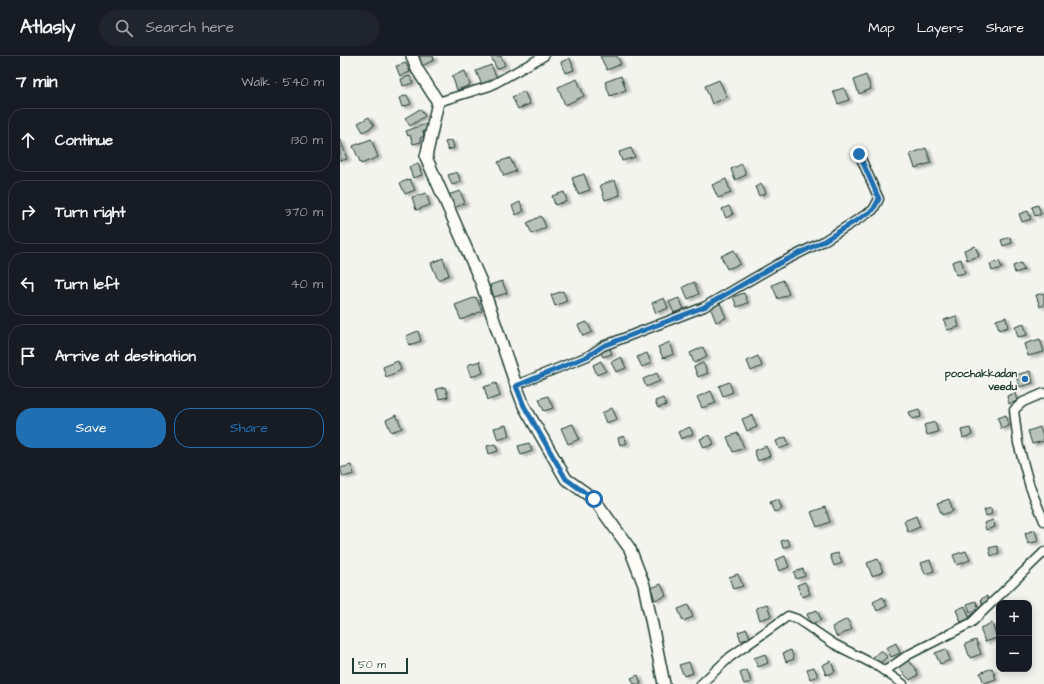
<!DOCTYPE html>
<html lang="en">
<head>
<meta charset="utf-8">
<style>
  :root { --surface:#171b24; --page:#20242c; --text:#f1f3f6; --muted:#9ea1a6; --line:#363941; --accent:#1f6fb2 }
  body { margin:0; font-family:"Architects Daughter",sans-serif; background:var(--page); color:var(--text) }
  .controls { position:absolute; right:12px; bottom:12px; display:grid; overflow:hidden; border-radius:8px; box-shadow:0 2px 10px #0003 }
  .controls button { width:36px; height:36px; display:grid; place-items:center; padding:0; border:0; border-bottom:1px solid var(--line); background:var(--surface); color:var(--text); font:20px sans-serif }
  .scale { position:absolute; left:12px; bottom:10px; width:56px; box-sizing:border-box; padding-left:4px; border:2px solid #1f3d34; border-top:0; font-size:11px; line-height:14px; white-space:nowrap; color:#1f3d34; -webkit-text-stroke:3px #fdfcf7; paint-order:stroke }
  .stop { position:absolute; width:12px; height:12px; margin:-9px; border:3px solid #1f6fb2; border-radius:50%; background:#fff }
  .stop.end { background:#1f6fb2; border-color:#fff; box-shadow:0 1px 4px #0008 }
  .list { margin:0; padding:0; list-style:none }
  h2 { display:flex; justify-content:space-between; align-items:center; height:52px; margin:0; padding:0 16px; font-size:17px }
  h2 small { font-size:13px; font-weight:400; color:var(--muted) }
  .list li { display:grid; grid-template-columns:26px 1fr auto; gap:12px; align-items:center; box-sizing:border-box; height:64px; margin:0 8px 8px; padding:0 8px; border:1px solid var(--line); border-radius:16px }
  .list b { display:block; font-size:15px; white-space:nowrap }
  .list em { font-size:13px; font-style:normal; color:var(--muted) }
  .actions { display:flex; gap:8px; padding:12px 16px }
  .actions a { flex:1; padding:9px 0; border:1px solid var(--accent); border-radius:16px; text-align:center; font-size:14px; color:var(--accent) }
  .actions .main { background:var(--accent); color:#fff }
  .icon { flex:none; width:22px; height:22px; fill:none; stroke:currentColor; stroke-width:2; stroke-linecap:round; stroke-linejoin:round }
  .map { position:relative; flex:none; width:704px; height:628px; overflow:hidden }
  header { display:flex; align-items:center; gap:24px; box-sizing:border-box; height:56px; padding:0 20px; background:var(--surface); border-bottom:1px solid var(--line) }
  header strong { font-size:19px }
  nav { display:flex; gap:22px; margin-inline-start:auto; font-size:14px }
  .search { width:280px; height:36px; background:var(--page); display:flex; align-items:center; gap:10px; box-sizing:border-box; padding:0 14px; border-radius:22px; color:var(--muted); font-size:15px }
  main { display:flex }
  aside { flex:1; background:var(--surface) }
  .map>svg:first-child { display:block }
  .building { fill:#b9c1bb; stroke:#1f3d34; filter:url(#shadow) }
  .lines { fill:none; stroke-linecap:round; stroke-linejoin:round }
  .street-casing { stroke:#1f3d34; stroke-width:11 }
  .secondary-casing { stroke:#1f3d34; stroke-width:14 }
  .street { stroke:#fdfcf7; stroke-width:8 }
  .secondary { stroke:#fdfcf7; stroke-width:11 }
  .route { stroke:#1f6fb2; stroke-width:5 }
  .poi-dot { fill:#1f6fb2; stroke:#fdfcf7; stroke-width:1.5 }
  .labels { text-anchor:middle; stroke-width:3; stroke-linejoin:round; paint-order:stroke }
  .poi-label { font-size:11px; font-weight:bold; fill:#1f3d34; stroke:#fdfcf7; text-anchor:end }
</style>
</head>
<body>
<header>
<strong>Atlasly</strong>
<div class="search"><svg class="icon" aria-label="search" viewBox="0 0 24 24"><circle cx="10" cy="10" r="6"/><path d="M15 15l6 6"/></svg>Search here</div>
<nav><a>Map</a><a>Layers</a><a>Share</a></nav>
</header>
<main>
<aside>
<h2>7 min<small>Walk · 540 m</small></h2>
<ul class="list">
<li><svg class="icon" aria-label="ahead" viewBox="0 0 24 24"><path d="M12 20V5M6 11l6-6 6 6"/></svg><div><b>Continue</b></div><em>130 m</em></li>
<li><svg class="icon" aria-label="right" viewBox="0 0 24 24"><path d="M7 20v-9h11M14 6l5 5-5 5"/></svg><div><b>Turn right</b></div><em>370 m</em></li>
<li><svg class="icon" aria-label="left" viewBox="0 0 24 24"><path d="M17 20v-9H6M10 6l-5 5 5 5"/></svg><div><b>Turn left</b></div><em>40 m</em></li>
<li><svg class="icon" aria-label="arrive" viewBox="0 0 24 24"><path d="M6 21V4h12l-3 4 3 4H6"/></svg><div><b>Arrive at destination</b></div></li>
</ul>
<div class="actions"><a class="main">Save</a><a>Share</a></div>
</aside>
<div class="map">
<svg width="704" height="628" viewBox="0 0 704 628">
  <defs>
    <filter id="shadow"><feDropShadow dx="3.5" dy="2" stdDeviation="1" flood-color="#0004"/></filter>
  </defs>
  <rect width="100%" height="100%" fill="#f4f4ef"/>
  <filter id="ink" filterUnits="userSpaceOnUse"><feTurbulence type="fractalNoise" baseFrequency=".025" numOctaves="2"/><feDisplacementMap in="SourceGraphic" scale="8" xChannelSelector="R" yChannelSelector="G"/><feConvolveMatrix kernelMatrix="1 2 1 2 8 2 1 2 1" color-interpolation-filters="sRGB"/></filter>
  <g filter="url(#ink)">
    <path class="building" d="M79 0H93L94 4 82 10Z
      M153 0H161L165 9 157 13 151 1Z
      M260 0H277L281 8 267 14Z
      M230 2 234 14 225 17 221 6Z
      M66 7 70 16 60 20 56 10Z
      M151 9 157 22 142 29 136 15Z
      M125 15 130 29 117 34 112 20Z
      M526 19 531 33 519 38 514 24Z
      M70 20 73 27 63 30 61 23Z
      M281 20 286 34 270 40 265 26Z
      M237 23 244 40 225 49 218 31Z
      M379 24 387 41 372 48 365 30Z
      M504 32 509 44 498 48 493 35Z
      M184 35 190 48 178 53 172 41Z
      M67 39 71 48 62 51 59 42Z
      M80 53 85 60 70 70 65 62Z
      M29 61 34 70 23 76 18 67Z
      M86 68 88 74 83 75 84 80 80 82 81 86 73 88 70 79 68 80 66 75Z
      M31 83 38 101 21 108 13 90Z
      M0 84H1L7 103 0 105Z
      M112 84 114 92 108 94 105 86Z
      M291 92 295 101 282 105 279 96Z
      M586 92 591 107 575 112 570 98Z
      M170 102 176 115 164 120 158 106Z
      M78 107 82 119 73 122 69 111Z
      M402 108 406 119 395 124 391 113Z
      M117 116 121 126 112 129 108 119Z
      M244 118 250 134 238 138 232 122Z
      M70 123 75 134 65 138 60 127Z
      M386 123 391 137 378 142 372 129Z
      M275 124 280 139 265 144 260 129Z
      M422 128 426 137 419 140 415 131Z
      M120 135 125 147 114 152 108 139Z
      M224 136 227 145 215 149 212 140Z
      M86 137 90 149 76 154 72 141Z
      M180 146 184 155 176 159 172 150Z
      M698 149 701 158 695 160 692 151Z
      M389 150 393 158 386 162 382 153Z
      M688 155 691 163 682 166 679 158Z
      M201 160 206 171 192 178 187 167Z
      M670 181 672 187 663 190 661 184Z
      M635 190 639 200 627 204 624 194Z
      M394 194 400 208 387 213 381 200Z
      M103 202 109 219 98 224 91 207Z
      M621 203 625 217 616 219 612 206Z
      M659 205 662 212 652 215 650 208Z
      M681 207 684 214 675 217 673 210Z
      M443 224 449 238 438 243 432 229Z
      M162 225 167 237 154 241 150 229Z
      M354 226 359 238 348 243 343 231Z
      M223 235 227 245 215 250 211 239Z
      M404 237 408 247 397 251 393 241Z
      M704 237V249L700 251 696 239Z
      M136 241 142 255 121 264 115 249Z
      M324 242 328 252 316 257 312 247Z
      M339 242 344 253 334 257 329 246Z
      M380 247 386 262 376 266 370 251Z
      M616 260 619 271 607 274 604 264Z
      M666 261 668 271 659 274 656 264Z
      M247 266 252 276 243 280 238 269Z
      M684 268 687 279 678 281 675 271Z
      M78 275 81 285 69 289 66 280Z
      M700 283 704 296 688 300 684 288Z
      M330 286 334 298 323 302 318 291Z
      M269 291 272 298 263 301 260 295Z
      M363 291 367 301 354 307 350 297Z
      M307 297 311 307 302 311 297 301Z
      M418 300 422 310 411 315 407 305Z
      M281 301 286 312 276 316 271 306Z
      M58 305 61 314 46 321 43 311Z
      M140 305 143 317 131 321 127 309Z
      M261 305 266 315 257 319 253 309Z
      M363 307 368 317 358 321 354 311Z
      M690 315 693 327 679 331 676 319Z
      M317 317 320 325 306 331 303 323Z
      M389 326 393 336 383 340 379 330Z
      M156 327 160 340 148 344 144 331Z
      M105 331 108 341 99 343 96 333Z
      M371 335 376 347 362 352 357 341Z
      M675 337 677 345 669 348 667 340Z
      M208 340 213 352 204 355 199 343Z
      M323 342 326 349 318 352 315 345Z
      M272 352 277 363 266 367 262 357Z
      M579 353 581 361 572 363 569 356Z
      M56 359 62 372 51 376 46 364Z
      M412 359 417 371 407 375 402 363Z
      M666 359 669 370 661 373 658 362Z
      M595 366 598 376 587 379 584 369Z
      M233 368 239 383 228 388 221 372Z
      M166 369 169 380 158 384 154 372Z
      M350 371 353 378 341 383 338 376Z
      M700 371 704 385 692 388 688 375Z
      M630 372 632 379 623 382 621 374Z
      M398 377 404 392 393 396 387 381Z
      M370 379 374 388 364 392 360 383Z
      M284 380 287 387 280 389 278 382Z
      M446 381 449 389 439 393 436 385Z
      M189 387 192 395 181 399 178 390Z
      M155 388 158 395 149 398 147 390Z
      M426 390 430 400 418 405 414 395Z
      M11 409 14 418 3 421 0 412Z
      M438 443 442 453 434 456 430 446Z
      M609 443 613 455 602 459 597 447Z
      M485 451 490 466 477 471 471 456Z
      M651 452 652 458 646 460 644 454Z
      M576 460 580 471 568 476 564 465Z
      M653 464 655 471 646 474 644 467Z
      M695 474 698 485 688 488 685 477Z
      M447 483 450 489 443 492 441 485Z
      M657 490 659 497 651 500 649 492Z
      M626 495 630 504 617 509 613 499Z
      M498 497 502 507 494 510 490 499Z
      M445 500 449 511 439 515 435 504Z
      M538 503 543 516 532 520 527 507Z
      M590 504 594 515 585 518 581 507Z
      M463 513 465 520 456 523 454 516Z
      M398 518 403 530 393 533 389 521Z
      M465 526 470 538 462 541 457 529Z
      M321 528 326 540 315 544 311 532Z
      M647 540 650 548 643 551 641 543Z
      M543 541 547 550 537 555 533 546Z
      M636 545 639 553 630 556 627 548Z
      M427 548 431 560 420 564 416 552Z
      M348 549 353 561 343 565 338 553Z
      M625 550 630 563 621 566 616 554Z
      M477 554 481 564 471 568 467 558Z
      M507 563 512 573 497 581 492 571Z
      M652 567 657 582 645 586 640 572Z
      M407 573 410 582 401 585 398 576Z
      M636 584 641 598 630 602 625 588Z
      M556 587 560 597 551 601 546 592Z
      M606 593 610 604 600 608 595 597Z
      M451 594 454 603 446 606 443 597Z
      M541 594 547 601 539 608 533 601Z
      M425 598 428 607 418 611 414 602Z
      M491 605 495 616 486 619 482 609Z
      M568 605 575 611 578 619 570 624 557 611 562 607Z
      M349 606 353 617 344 620 339 609Z
      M474 611 478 620 470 623 467 613Z
      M652 612 656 623 644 627 640 617Z
      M407 614 411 626 404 628 400 617Z
      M298 619 301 628H294L291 622Z"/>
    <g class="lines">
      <g class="street-casing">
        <path id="street" d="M98 46 150 30 204 0
          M176 329 248 300 263 290 364 251 438 208 482 186 533 154 539 143 519 98
          M704 337 683 346 674 354 678 387 690 431 704 465
          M545 615 568 599 631 567 704 496
          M361 628 390 601 448 560 457 563 494 588 537 610 563 628"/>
      </g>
      <g class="secondary-casing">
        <path id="secondary" d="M72 0 77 13 98 46 86 101 141 226 176 329 184 350 226 423 254 443 290 493 304 529 324 628"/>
      </g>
      <use href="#street" class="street"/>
      <use href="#secondary" class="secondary"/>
    </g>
  </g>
  <g class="lines" filter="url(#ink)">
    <path class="route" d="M254 443 226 423 184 350 176 330 248 300 263 290 364 251 438 208 482 186 533 154 539 143 519 98"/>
  </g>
  <circle class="poi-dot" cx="685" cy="323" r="4"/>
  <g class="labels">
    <g class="poi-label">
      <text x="677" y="321">poochakkadan<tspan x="677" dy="13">veedu</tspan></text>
    </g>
  </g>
</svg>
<div class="controls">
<button>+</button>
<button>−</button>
</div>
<div class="scale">50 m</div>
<div class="stop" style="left:254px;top:443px"></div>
<div class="stop end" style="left:519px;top:98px"></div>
</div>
</main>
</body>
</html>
